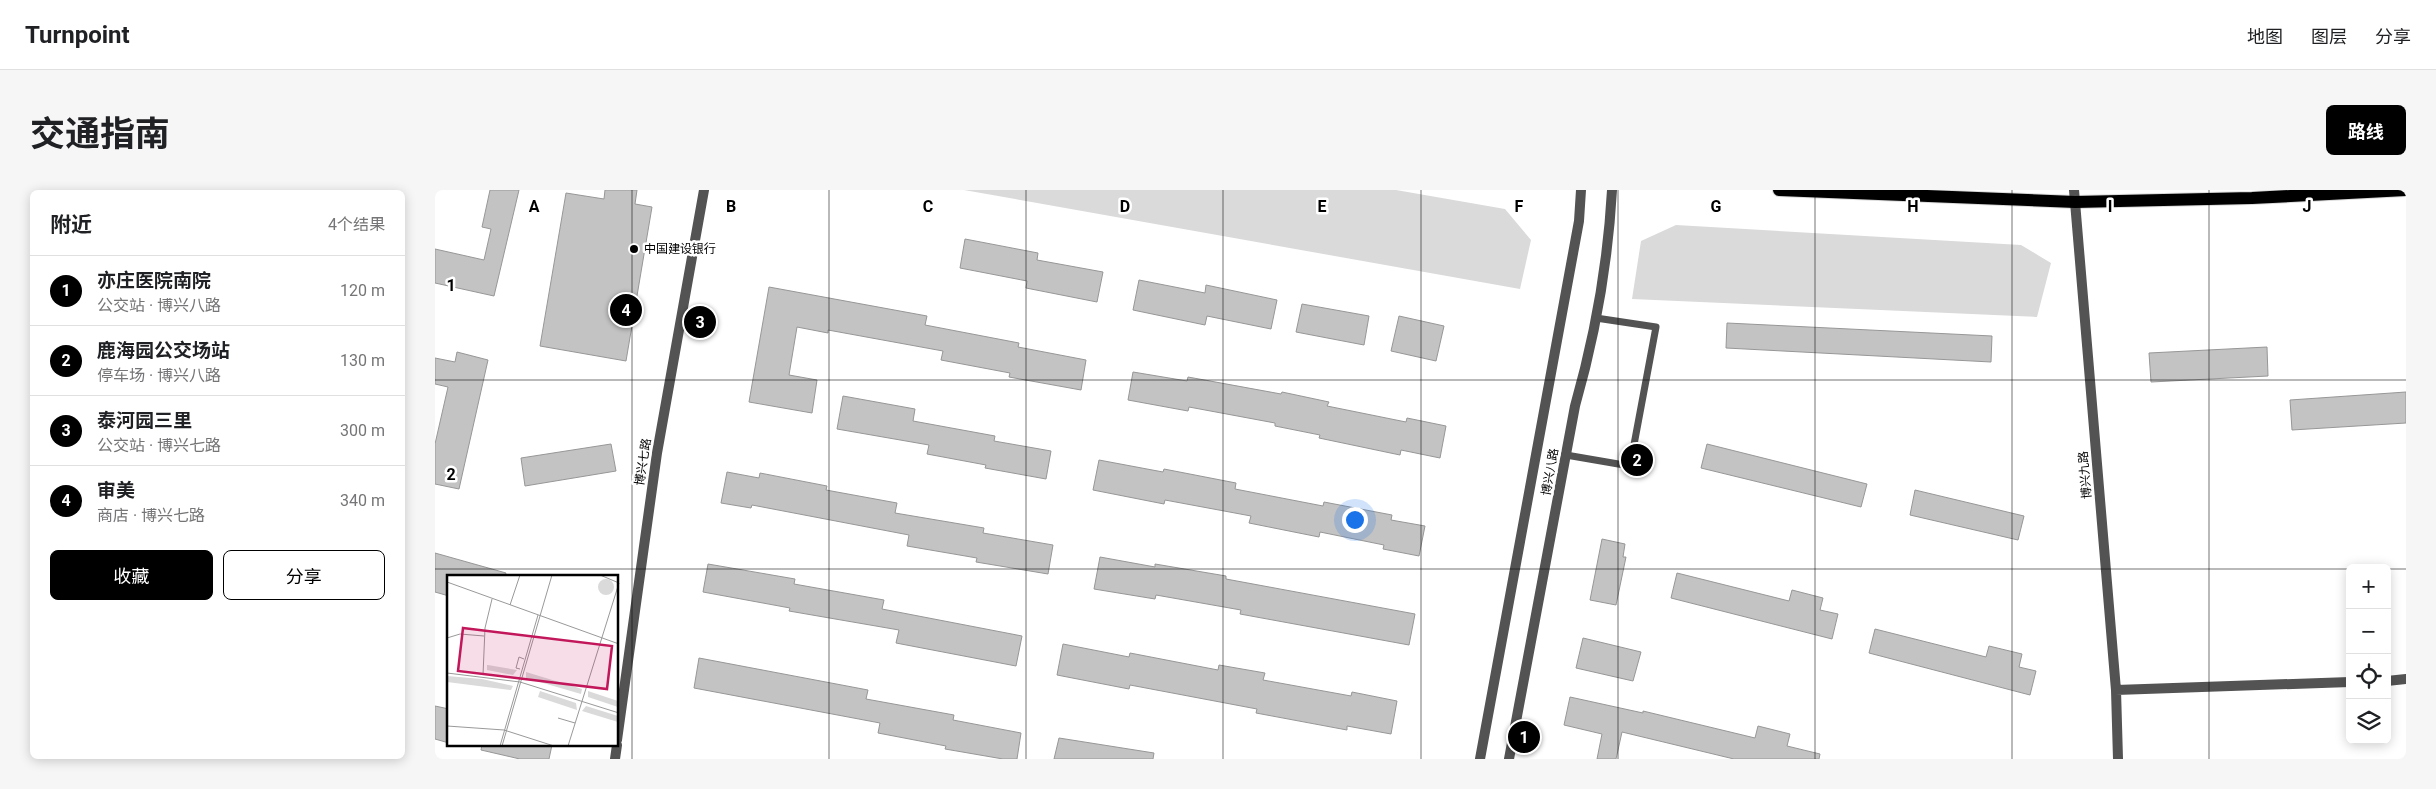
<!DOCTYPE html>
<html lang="zh">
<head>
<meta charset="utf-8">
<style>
  :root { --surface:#fff; --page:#f6f6f6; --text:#202124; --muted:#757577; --line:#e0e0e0; --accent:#000 }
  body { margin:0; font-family:Roboto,"Noto Sans SC",sans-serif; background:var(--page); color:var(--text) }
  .controls { position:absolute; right:15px; bottom:15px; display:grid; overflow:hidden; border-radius:8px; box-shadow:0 2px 12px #0003 }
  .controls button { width:45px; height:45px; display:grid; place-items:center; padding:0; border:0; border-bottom:1px solid var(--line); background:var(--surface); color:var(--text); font:25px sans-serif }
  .you { position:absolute; left:919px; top:329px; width:18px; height:18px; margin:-12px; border:4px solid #fff; border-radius:50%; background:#1a73e8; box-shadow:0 0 0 8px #1a73e833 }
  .badge { display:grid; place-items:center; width:32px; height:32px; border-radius:50%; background:var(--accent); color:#fff; font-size:16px; font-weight:700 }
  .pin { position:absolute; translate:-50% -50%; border:2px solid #fff; box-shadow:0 1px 5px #0006 }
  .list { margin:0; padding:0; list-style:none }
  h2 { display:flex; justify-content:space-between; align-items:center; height:65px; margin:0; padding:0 20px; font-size:21px }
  h2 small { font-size:16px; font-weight:400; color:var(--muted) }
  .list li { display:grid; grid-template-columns:32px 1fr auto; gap:15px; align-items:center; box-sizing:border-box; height:70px; padding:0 20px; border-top:1px solid var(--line) }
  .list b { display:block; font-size:19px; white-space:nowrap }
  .list p { margin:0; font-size:16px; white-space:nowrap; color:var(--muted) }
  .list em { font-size:16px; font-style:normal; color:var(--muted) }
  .actions { display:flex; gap:10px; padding:15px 20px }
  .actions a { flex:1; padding:11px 0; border:1px solid var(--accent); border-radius:8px; text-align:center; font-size:18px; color:var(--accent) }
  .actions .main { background:var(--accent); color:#fff }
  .icon { flex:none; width:28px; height:28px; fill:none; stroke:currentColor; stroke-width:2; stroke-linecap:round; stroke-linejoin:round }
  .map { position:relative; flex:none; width:1971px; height:569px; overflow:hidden; border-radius:8px }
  header { display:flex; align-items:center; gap:30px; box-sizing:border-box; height:70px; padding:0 25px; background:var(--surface); border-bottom:1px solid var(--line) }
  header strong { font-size:24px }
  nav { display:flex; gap:28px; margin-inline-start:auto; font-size:18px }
  .intro { display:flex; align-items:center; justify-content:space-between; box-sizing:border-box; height:120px; padding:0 30px }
  h1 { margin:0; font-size:35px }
  .button { padding:12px 22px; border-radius:8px; background:var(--accent); color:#fff; font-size:18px; font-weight:700 }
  main { display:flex; gap:30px; padding:0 30px }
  aside { flex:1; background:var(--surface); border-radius:8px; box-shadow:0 2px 12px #0003 }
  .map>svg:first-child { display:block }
  .green { fill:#dadada }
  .building { fill:#c3c3c3; stroke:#979797 }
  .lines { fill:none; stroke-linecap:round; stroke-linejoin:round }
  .primary-casing { stroke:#dbdbdb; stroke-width:14 }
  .service { stroke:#535353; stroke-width:7 }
  .minor { stroke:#535353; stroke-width:10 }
  .tertiary { stroke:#535353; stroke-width:10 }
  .primary { stroke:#000; stroke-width:12 }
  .grid { fill:none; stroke:#000; stroke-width:1; stroke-opacity:0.55 }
  .poi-dot { fill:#000; stroke:#fff; stroke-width:2 }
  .labels { text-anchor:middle; stroke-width:5; stroke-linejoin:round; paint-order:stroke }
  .poi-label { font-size:12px; fill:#000; stroke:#fff; text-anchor:start }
  .street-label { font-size:12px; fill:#000; stroke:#fff }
  .inset-road { fill:none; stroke:#999; stroke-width:1 }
  .view { fill:#c2185b; fill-opacity:0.15; stroke:#c2185b; stroke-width:2.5 }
  .inset-edge { fill:none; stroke:#000; stroke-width:2.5 }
  .grid-label { font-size:16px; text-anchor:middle; font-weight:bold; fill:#000; stroke:#fff; stroke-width:5; stroke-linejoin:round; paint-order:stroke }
</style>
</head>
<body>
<header>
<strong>Turnpoint</strong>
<nav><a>地图</a><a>图层</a><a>分享</a></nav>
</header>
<div class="intro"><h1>交通指南</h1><a class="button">路线</a></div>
<main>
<aside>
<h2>附近<small>4个结果</small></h2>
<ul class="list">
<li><span class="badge">1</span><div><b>亦庄医院南院</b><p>公交站 · 博兴八路</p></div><em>120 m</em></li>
<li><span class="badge">2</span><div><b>鹿海园公交场站</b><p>停车场 · 博兴八路</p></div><em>130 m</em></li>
<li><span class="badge">3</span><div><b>泰河园三里</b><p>公交站 · 博兴七路</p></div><em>300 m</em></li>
<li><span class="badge">4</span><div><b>审美</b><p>商店 · 博兴七路</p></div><em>340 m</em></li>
</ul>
<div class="actions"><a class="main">收藏</a><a>分享</a></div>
</aside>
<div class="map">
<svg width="1971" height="569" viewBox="0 0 1971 569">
  <rect width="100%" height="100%" fill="#fff"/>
  <path class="green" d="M529 0H961L1070 19 1096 50 1085 99Z
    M1241 35 1586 55 1616 73 1602 127 1197 109 1206 51Z"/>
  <path class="building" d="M55 0H84L59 106 0 93V59L49 70 56 39 47 37Z
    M170 0H202L200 14 217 17 191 171 105 156 131 3 169 9Z
    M530 49 603 63 602 70 668 82 662 112 591 98 592 91 525 78Z
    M704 90 770 103 771 95 842 110 836 139 772 126 770 135 698 120Z
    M334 97 492 126 490 135 584 153 583 157 651 170 646 200 574 187 575 183 506 170 508 161 393 140V143L362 137 354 185 382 190 377 223 314 212Z
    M867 114 934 126 929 155 861 142Z
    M964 126 1009 136 1001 171 956 161Z
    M1292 133 1557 146 1556 172 1291 158Z
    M1832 157 1833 186 1716 192 1714 163Z
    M22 162 53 170 24 299 0 294V254L13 197 0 194V168L20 172Z
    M698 182 752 191 753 187 846 204 847 202 894 212 892 216 971 232 972 228 1011 236 1005 268 966 260 965 265 884 248 885 245 840 236V233L754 217 753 221 693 210Z
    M1971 202V233L1857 240 1855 210Z
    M408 206 480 219 478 231 560 246 559 251 616 261 611 289 550 278 551 275 492 264 494 255 402 239Z
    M176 254 181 281 90 296 86 268Z
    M1272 254 1432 294 1426 317 1266 278Z
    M664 270 728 282 729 279 801 293 800 299 888 316 889 312 957 325 956 330 990 336 984 366 948 359 949 355 885 342 884 347 814 333 816 326 730 310 729 314 658 300Z
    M292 282 324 288 325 283 392 296 391 300 462 313 460 323 549 338 548 343 618 355 613 384 541 372 542 368 472 356 474 345 317 315 316 318 286 313Z
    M1480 300 1589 326 1583 350 1475 325Z
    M1167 349 1190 354 1188 367H1191L1181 415 1155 410Z
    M0 363 71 383 70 386H14V406L0 402Z
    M665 367 720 377V374L791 386V389L980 424 974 455 805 424 806 420 721 405 720 409 659 399Z
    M273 374 360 389 359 394 449 410 447 419 587 446 581 476 461 453 464 440 354 421 355 418 268 402Z
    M1242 383 1354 411 1357 400 1388 408 1385 420 1403 424 1397 449 1236 408Z
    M1440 439 1551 467 1554 456 1587 464 1584 477 1601 481 1595 505 1434 463Z
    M1148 448 1206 462 1198 491 1141 478Z
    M628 454 694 467 695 463 783 480 784 475 830 483 828 490 916 506 917 502 962 511 956 544 912 536V540L821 523 822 519 695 495 694 499 622 485Z
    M264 468 433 500 431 509 519 525 518 530 586 543 582 569H568L510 559 511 556 443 543 445 533 259 498Z
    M1135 507 1208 523V521L1320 548 1323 536 1355 544 1352 556 1385 564 1384 569H1299L1187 542 1181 569H1162L1167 544 1129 535Z
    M0 516 14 519V553L0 549Z
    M624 548 719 563 718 569H619Z
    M47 555H117L114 569H85L46 560Z"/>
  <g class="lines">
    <g class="primary-casing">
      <path id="primary" d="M1344 0 1640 12 1817 8 1971 0"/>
    </g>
    <path class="service" d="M1131 265 1195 276 1221 137 1161 128"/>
    <path class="minor" d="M1639 0 1681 500 1683 569
      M1952 491 1971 489
      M1681 500 1915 492
      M182 550 222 263 269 0
      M180 569 182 555"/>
    <path class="tertiary" d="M1045 569 1144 31 1146 0
      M1074 569 1140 216C1160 146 1173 72 1177 0"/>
    <use href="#primary" class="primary"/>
  </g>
  <path class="grid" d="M197 0V569M394 0V569M591 0V569M788 0V569M986 0V569M1183 0V569M1380 0V569M1577 0V569M1774 0V569M0 190H1971M0 379H1915M1952 379H1971"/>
  <circle class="poi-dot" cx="199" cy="59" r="5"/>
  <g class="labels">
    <g class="poi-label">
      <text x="209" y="63">中国建设银行</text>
    </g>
    <g class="street-label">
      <text transform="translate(208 272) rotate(-81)" y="4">博兴七路</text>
      <text transform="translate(1115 282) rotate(-80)" y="4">博兴八路</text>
      <text transform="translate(1650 285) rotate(-95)" y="4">博兴九路</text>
    </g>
  </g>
  <g transform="translate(12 385)">
    <rect width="171" height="171" fill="#fff"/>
    <path d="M151 12a8 8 0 1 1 16 0a8 8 0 1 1-16 0ZM40 90H41L70 95 66 100 40 95ZM79 97 135 114 134 119 79 103ZM0 101 35 104 66 111 64 115 0 107ZM93 116 129 128 130 135 91 122ZM141 116 171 126V132L141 122ZM139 131 171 141V147L135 136Z" fill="#dadada"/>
    <path class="inset-road" d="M153 0 172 8M0 7 172 69M63 30 73 0M93 41 105 0M0 63 13 59 37 61M73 94 69 93 72 82 77 84M0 98 73 107 172 138M36 100 38 53 45 24M111 143 128 148M0 151 57 155 107 171M53 171 91 40M55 171 93 41M121 171 172 8"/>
    <path class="view" d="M16 53 165 71 160 114 11 96Z"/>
    <rect width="171" height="171" class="inset-edge"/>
  </g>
  <g class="grid-label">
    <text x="99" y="22">A</text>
    <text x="296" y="22">B</text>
    <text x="493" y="22">C</text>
    <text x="690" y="22">D</text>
    <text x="887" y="22">E</text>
    <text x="1084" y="22">F</text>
    <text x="1281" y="22">G</text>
    <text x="1478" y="22">H</text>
    <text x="1675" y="22">I</text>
    <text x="1872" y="22">J</text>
    <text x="16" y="101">1</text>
    <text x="16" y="290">2</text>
  </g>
</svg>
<div class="controls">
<button>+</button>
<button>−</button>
<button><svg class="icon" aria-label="locate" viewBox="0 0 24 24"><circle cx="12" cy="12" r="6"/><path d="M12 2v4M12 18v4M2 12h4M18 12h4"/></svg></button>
<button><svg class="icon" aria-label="layers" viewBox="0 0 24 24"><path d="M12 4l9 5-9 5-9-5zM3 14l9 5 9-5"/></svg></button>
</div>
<div class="you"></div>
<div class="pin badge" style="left:1089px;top:547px">1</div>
<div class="pin badge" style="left:1202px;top:270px">2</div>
<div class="pin badge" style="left:265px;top:132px">3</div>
<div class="pin badge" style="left:191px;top:120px">4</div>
</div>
</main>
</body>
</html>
